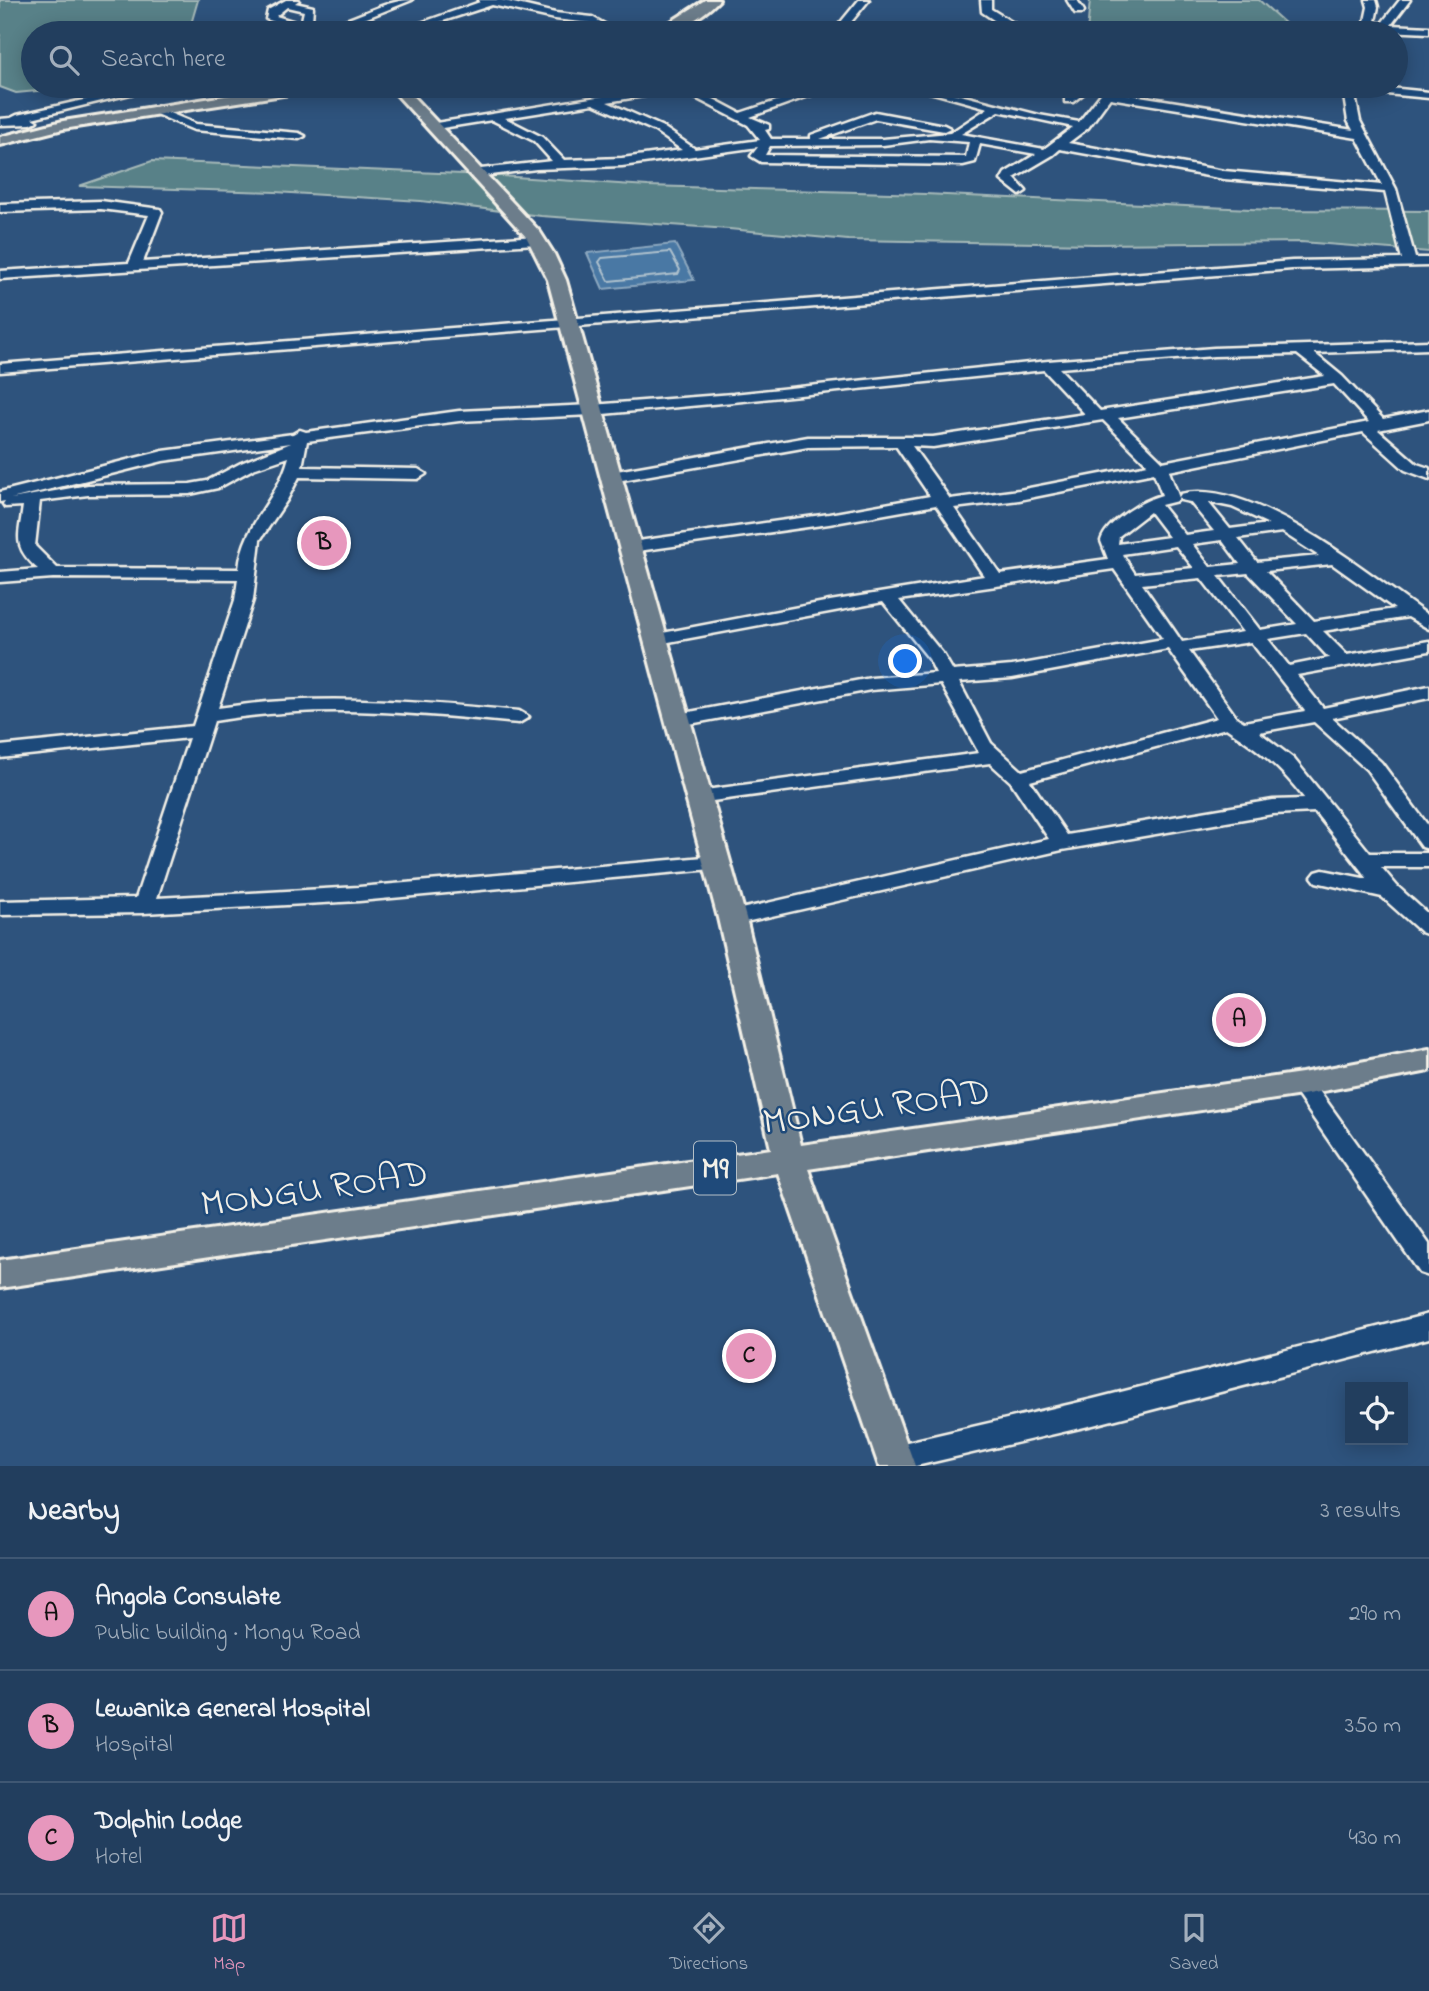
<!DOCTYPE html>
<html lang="en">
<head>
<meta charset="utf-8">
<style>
  :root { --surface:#223e5e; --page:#2a4564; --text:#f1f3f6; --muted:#a2aebc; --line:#3f5773; --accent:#e797bd }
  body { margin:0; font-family:"Indie Flower",sans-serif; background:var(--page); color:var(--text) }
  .controls { position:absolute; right:21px; bottom:21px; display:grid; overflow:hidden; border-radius:0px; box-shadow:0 4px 18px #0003 }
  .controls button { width:63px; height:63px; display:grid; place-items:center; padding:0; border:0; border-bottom:2px solid var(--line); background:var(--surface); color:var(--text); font:35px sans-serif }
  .you { position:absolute; left:906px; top:662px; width:24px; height:24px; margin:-18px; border:5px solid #fff; border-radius:50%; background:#1a73e8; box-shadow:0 0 0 10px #1a73e833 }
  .badge { display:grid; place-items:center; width:46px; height:46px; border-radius:50%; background:var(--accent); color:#111; font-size:23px; font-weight:700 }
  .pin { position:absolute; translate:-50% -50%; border:4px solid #fff; box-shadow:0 2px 7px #0006 }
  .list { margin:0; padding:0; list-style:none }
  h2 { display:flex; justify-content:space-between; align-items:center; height:91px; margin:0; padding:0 28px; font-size:30px }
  h2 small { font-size:23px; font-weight:400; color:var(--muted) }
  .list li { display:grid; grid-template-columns:46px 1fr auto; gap:21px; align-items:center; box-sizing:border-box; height:112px; padding:0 28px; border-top:2px solid var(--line) }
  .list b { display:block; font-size:26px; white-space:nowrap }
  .list p { margin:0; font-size:23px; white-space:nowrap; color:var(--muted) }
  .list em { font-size:23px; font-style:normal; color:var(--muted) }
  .icon { flex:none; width:38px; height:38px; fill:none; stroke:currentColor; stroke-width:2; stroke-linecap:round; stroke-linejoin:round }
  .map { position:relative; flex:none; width:1429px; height:1466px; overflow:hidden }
  .search { position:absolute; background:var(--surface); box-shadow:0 4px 18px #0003; left:21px; right:21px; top:21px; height:77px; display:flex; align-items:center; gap:18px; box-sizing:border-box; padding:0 24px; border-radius:38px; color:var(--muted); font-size:26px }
  .sheet { height:427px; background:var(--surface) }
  nav { display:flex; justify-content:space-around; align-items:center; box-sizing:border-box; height:98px; border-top:2px solid var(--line); background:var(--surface); font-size:19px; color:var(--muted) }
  nav a { display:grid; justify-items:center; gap:4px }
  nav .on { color:var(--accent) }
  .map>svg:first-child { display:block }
  .green { fill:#588188; stroke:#a6b9b8; stroke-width:2 }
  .water { fill:#4878a4; stroke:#8da8bf; stroke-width:2 }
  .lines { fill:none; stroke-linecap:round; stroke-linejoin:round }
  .shore { stroke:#afc1cd; stroke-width:2 }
  .minor-casing { stroke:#f4f1e8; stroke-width:5 }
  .major-casing { stroke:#f4f1e8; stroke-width:6 }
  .minor { fill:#1f4a7a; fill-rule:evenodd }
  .major { fill:#6c7d8b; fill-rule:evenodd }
  .labels { text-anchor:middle; stroke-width:5; stroke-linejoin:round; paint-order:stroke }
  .shield { fill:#1f4a7a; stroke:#b4bfc7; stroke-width:2 }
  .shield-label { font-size:30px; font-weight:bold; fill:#f4f1e8 }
  .near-street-label { font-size:38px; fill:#f4f1e8; stroke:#1f4a7a }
</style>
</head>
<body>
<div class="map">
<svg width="1429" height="1466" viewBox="0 0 1429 1466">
  <rect width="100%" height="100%" fill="#2e537d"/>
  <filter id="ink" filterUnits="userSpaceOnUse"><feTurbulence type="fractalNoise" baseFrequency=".0143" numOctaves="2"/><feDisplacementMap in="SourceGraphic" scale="14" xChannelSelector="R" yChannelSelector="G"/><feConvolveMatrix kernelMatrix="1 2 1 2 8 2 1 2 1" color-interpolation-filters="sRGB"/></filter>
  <g filter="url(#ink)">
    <path class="green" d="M0 0H198L191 24 183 33H33V86H91L16 93 0 87Z
      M1090 0H1259L1296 33H1087Z
      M152 161 487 175 648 186 925 194 1272 210 1429 211V252L1301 242 1095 244 848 240 729 229 541 216 421 201 275 192 79 186Z"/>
    <path class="water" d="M675 244 694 280 603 289 587 253Z"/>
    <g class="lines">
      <path class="shore" d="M670 252 680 270 678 274 609 281 599 262 602 258Z"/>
      <g class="minor-casing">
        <path id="minor" d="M286 0H299L295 3 313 7 312 21 308 25C344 31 375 0 412 0L329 33 299 30 266 19 268 10ZM287 7 304 11 302 20 298 23 276 16Z
          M479 0H501L555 13 592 17 620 33H608L590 23 555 19 492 5 406 33H392L480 2Z
          M859 0H869L842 33H832Z
          M981 0H991V9L1023 29V33H1013L982 12Z
          M1067 0H1077L1084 11 1083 13H1075Z
          M1366 0H1376L1378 7 1375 21 1381 24 1400 0H1410L1391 25 1429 27V33L1386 31 1384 33H1374L1376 30 1371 29 1365 21 1368 7Z
          M674 23 757 30 762 33H724L670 28 669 26Z
          M145 86H163L32 118 37 121 31 124 0 125V119L11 118 17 115Z
          M665 86H689L740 113 822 86H837L750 117 769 125V129L765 130 771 139H811V135L875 112 944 125 950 128 944 131 876 119 820 139H883L950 133 988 108 908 86H925L1039 115 1079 122 1107 86H1117L1114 92 1353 130 1348 121 1343 90 1335 86H1370L1429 92V98L1354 91 1360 121 1396 189 1415 258H1429V266L1292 269 0 372V364L1292 261 1402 259 1385 192 1224 179 1060 149 1053 155 1014 178 1026 191 1020 195 1001 180 1005 173 1036 154 980 144 975 162 963 165 761 162 751 156 758 147 622 166 536 169 476 177 470 173 472 170 552 161 534 141 492 120 436 129 430 126 436 123ZM680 90 748 125 760 140 695 149 663 127 607 102ZM1110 98 1357 138 1382 185 1224 171 1068 143 1088 128ZM593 104 655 131 682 150 622 158 564 160 542 137 505 118ZM999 111 1073 127 1044 149 961 134ZM929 139 969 142 966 157 765 155 770 146 883 145Z
          M1081 86H1093L1073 102H1065V98Z
          M155 107 196 124 299 133 305 136 299 139 194 130 151 112V108Z
          M101 201 160 209 162 212 143 262 536 236 542 240 536 244 0 279V271L129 263 149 215 101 209 0 212V204Z
          M1429 341V349L1314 353 1342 376 1383 419 1429 410V420L1378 430 1417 464 1429 468V479L1405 470 1363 432 1169 471 1179 498 1177 501 1161 505 1185 535 1214 531 1190 502 1181 500 1179 497 1181 494C1251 476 1373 577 1429 616V629L1408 617 1323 631 1347 655 1429 641V651L1297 675 1323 708 1429 686V698L1332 718 1381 762 1429 827V849L1422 847 1367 770 1314 722 1259 732 1294 759 1370 853H1429V867H1381L1397 886 1429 915V935L1421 932 1382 897 1316 882 1312 877 1316 872 1323 870 1368 879 1315 812 1273 814 1062 850 732 925 724 923 721 918 724 913 732 911 1049 839 1011 782 990 763 698 803 691 802 688 797 691 792 698 791 979 753 941 684 871 690 679 726 669 720 679 714 871 678 936 673 929 659 883 602 658 644 649 639 652 635 830 601 984 576 936 505 829 524 631 552 623 547 631 542 829 514 930 496 896 446 808 447 611 482 603 477 611 472 808 437H933L1085 414 1044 370 733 402 592 415 459 421 307 441 302 467 418 469 426 474 418 479 299 477 287 500 260 540 253 600 218 708C319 692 417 702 519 711L529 717 519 723C413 713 321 703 214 721L157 898 359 887 716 856 723 858 726 863 723 868 359 901 144 913 0 915V901L136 898 189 738 0 758V746L193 726 235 600 238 579 53 578 0 582V572L38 569C12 546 19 538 23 506L5 507 3 504 5 501 0 502V492L163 451 293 434 300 430 306 432 459 411 592 405 733 394 1048 361 1214 348ZM1297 354 1325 376 1100 411 1059 368 1214 356ZM1334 384 1369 422 1163 462 1118 418ZM1103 420 1148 465 1019 490 950 499 912 446 933 447ZM291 443 241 463 207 481 190 484 88 485 11 499 163 461ZM289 457C277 502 243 523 239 569L57 568 35 546 40 501 88 495 190 494 218 488 253 469ZM1154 473 1162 495C1143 500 1106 522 1101 541L1108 559 1000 574 954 508 1019 500ZM1208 502 1232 507 1269 524 1230 529ZM1150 512 1169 537 1118 544 1119 536ZM1282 532 1319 556 1257 562 1238 538ZM1222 540 1240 564 1210 567 1192 544ZM1176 546 1194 568 1135 574 1122 554ZM1332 564 1395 609 1314 621 1266 571ZM1114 569 1163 639 1012 666 953 671 943 654 899 600ZM1248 573 1297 624 1260 630 1218 576ZM1201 578 1243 632 1182 642 1142 584ZM1306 633 1329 658 1289 666 1268 639ZM1251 642 1305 711 1244 722 1236 717 1189 651ZM1168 649 1217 718 1022 771 991 743 959 682 1012 678ZM1226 728C1261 751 1279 766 1305 799L1273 800 1067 835 1030 781Z
          M1302 1075 1310 1078 1429 1244V1276L1420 1273 1294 1090 1290 1084 1294 1078Z
          M1429 1314V1338L1093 1425 916 1466H883L880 1458 884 1449 894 1445 1093 1399Z"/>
      </g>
      <g class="major-casing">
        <path id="major" d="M705 0H719C700 20 673 34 645 33L669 23Z
          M290 86H322L315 90 63 129 0 145V137L63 121Z
          M389 86H403L540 232 554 254 566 280 746 918 801 1145 1302 1073 1429 1049V1071L1302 1095 808 1169 915 1466H879L778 1173 0 1288V1260L771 1149 718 918 548 280 527 238Z"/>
      </g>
      <use href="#minor" class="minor"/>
      <use href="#major" class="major"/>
    </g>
  </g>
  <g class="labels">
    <rect class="shield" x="694" y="1141.5" width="42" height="53" rx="5"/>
    <g class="shield-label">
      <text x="715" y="1178">M9</text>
    </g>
    <g class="near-street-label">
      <text transform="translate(876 1105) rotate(-8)" y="13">MONGU ROAD</text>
      <text transform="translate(314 1187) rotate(-8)" y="13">MONGU ROAD</text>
    </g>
  </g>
</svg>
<div class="controls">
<button><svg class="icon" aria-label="locate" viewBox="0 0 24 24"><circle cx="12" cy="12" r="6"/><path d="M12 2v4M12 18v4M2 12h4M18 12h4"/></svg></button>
</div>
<div class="you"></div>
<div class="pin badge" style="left:1239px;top:1020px">A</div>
<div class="pin badge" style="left:324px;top:543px">B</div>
<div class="pin badge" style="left:749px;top:1356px">C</div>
<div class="search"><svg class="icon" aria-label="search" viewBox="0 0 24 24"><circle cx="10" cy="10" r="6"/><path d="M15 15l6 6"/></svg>Search here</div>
</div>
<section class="sheet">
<h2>Nearby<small>3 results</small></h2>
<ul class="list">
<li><span class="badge">A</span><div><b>Angola Consulate</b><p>Public building · Mongu Road</p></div><em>290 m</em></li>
<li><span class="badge">B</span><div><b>Lewanika General Hospital</b><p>Hospital</p></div><em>350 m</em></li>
<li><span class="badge">C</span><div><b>Dolphin Lodge</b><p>Hotel</p></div><em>430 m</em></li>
</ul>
</section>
<nav>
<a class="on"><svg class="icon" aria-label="map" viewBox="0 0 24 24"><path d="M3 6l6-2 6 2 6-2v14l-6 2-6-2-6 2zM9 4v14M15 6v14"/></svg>Map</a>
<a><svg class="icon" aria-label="directions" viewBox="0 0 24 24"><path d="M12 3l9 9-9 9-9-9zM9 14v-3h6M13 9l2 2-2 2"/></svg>Directions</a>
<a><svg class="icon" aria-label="saved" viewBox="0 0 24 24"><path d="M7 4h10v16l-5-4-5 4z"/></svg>Saved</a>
</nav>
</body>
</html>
